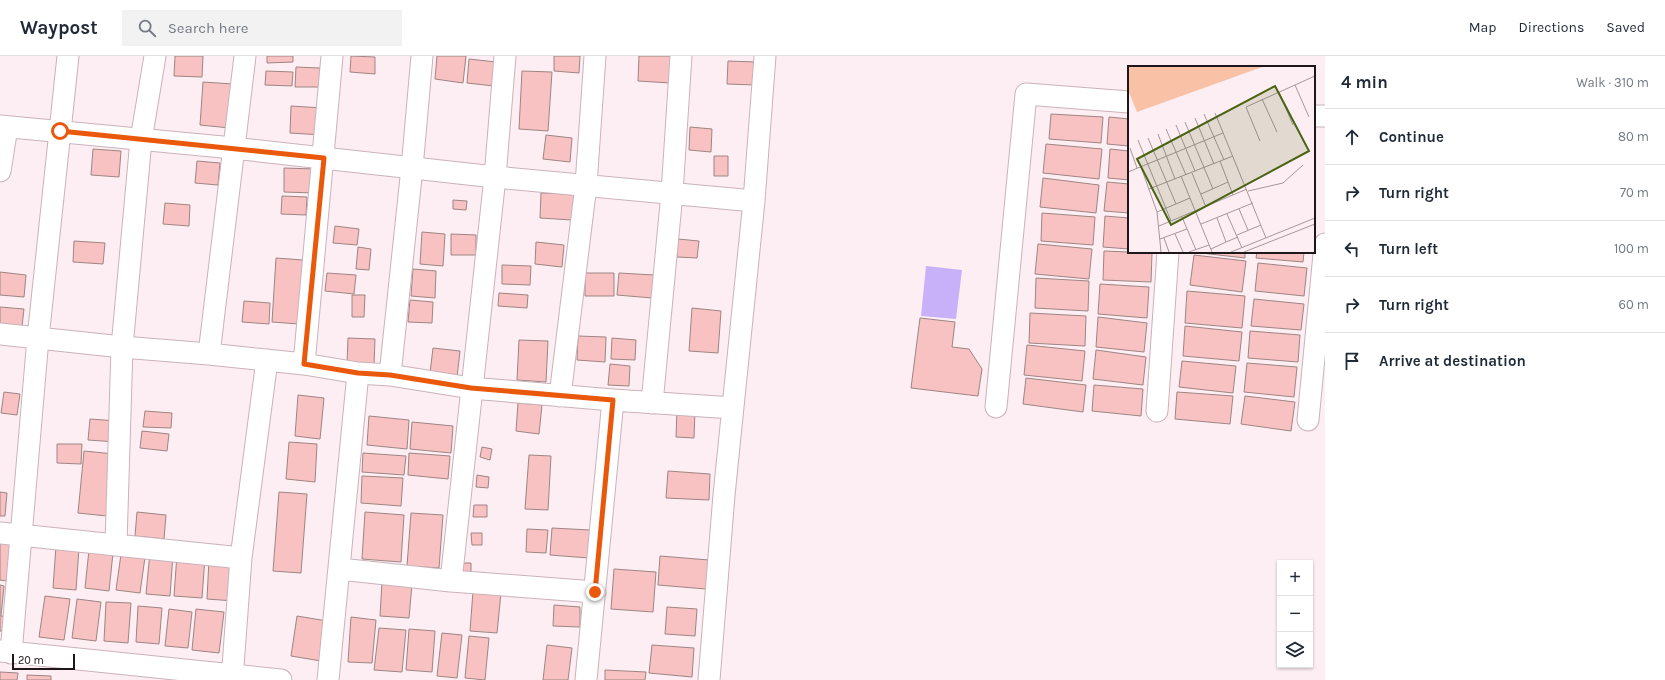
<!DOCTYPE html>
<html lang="en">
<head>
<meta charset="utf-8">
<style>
  :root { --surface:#fff; --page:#f2f2f3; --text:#1f2937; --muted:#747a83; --line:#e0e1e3 }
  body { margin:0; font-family:Karla,sans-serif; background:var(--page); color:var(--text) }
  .controls { position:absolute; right:12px; bottom:12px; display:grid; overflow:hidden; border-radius:0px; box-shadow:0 1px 3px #0004 }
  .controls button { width:36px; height:36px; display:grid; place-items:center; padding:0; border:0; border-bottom:1px solid var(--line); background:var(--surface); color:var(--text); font:20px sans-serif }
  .scale { position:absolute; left:12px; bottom:10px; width:63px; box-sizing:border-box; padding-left:4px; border:2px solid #1e1619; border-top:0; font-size:11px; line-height:14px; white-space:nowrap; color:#1e1619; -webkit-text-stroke:3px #fff; paint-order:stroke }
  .stop { position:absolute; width:12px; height:12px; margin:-9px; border:3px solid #ea580c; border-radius:50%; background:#fff }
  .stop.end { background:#ea580c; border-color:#fff; box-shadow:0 1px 4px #0008 }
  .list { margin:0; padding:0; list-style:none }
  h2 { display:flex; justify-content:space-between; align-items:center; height:52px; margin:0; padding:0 16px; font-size:17px }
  h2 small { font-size:13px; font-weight:400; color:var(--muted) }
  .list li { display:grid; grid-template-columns:26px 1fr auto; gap:12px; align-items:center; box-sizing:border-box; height:56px; padding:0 16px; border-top:1px solid var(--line) }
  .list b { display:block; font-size:15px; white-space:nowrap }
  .list em { font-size:13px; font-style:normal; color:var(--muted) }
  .icon { flex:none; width:22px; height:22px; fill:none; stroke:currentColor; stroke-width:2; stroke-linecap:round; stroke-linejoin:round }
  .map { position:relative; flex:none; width:1325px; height:624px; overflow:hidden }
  header { display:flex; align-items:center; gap:24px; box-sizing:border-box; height:56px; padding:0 20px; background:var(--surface); border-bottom:1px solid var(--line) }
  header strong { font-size:19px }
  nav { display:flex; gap:22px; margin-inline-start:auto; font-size:14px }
  .search { width:280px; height:36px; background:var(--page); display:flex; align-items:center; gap:10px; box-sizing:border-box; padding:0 14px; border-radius:0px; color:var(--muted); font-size:15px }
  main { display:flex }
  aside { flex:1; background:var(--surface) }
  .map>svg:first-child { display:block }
  .water { fill:#c8b1f8 }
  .building { fill:#f7c2c1; stroke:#9e8584 }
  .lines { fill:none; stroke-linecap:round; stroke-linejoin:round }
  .minor-casing { stroke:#cab2bb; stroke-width:23 }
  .minor { stroke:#fff; stroke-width:21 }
  .route { stroke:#ea580c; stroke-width:5 }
  .inset-road { fill:none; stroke:#a4989c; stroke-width:1 }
  .view { fill:#496313; fill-opacity:0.15; stroke:#496313; stroke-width:2 }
  .inset-edge { fill:none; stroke:#1e1619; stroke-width:2 }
</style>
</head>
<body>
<header>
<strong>Waypost</strong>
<div class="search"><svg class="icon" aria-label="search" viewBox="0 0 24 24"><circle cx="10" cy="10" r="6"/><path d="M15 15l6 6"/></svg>Search here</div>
<nav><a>Map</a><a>Directions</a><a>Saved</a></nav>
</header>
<main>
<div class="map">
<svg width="1325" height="624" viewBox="0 0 1325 624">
  <rect width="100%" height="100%" fill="#fdeef3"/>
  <path class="water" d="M926 210 962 214 956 263 921 260Z"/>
  <path class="building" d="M175 0H203L202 21 174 20Z
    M267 0H293V6L267 7Z
    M351 0 375 1V18L350 16Z
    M437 0H466L463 27 435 23Z
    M554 0H580L579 17 554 15Z
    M639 0H671L670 27 638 25Z
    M469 3 496 6 494 30 467 27Z
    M728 5 756 6 755 29 727 28Z
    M296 11 320 12V31H295Z
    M266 15 293 16 292 30 265 29Z
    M522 15 552 16 548 75 519 73Z
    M203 26 233 28 230 72 200 69Z
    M291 50 323 52 322 79 290 77Z
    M1051 58 1103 61 1101 87 1049 83Z
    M1109 61 1129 63V90L1107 88Z
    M690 71 712 73 711 96 689 94Z
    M546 79 572 82 570 106 543 103Z
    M1046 88 1102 93 1099 123 1043 117Z
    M93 93 121 95 119 121 91 119Z
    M1110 93 1129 95V124L1108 122Z
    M714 100H728V120H714Z
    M197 105 220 107 218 129 195 127Z
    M284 112 315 113V137L284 136Z
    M1043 122 1099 129 1096 157 1040 151Z
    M1107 126 1129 128V157L1104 155Z
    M541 137 574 138 572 164 540 162Z
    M282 140 307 141 306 159 281 158Z
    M453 144 467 145 466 154 453 153Z
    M165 147 190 149 189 170 163 168Z
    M1042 157 1095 161 1093 189 1041 185Z
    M1105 160 1129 162V193L1103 191Z
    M335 170 359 173 357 189 333 187Z
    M422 176 445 178 443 210 420 208Z
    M451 178 476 179V199H451Z
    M678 183 699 185 697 202 677 201Z
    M74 185 105 187 103 208 73 206Z
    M536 186 564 189 562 211 535 208Z
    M1038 188 1092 193 1089 223 1035 218Z
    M358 191 371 193 369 214 356 213Z
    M1104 195 1152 197 1151 226 1103 224Z
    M1192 196H1245V202Z
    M1257 196H1304L1303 206 1256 202Z
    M1194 199 1246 205 1242 236 1190 229Z
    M276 202 303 204 299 268 272 266Z
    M1258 207 1307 212 1304 240 1255 235Z
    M502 209 531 210 530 229 502 228Z
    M413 213 436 215 435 242 411 240Z
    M0 216 26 219 24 241 0 239Z
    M327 217 356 219 354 238 325 235Z
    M585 217H614V240H585Z
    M619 217 654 219 652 242 617 239Z
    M1036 222 1089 225 1088 255 1035 252Z
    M1100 228 1149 231 1147 262 1098 258Z
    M1187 235 1245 240 1242 272 1185 267Z
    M499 237 528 239 527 252 498 250Z
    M352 239H365L364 261H352Z
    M1254 243 1304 248 1301 274 1251 270Z
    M410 244 433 246 432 267 408 266Z
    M244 245 270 247 269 268 242 266Z
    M0 251 24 253 22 270 0 268Z
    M692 252 721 255 718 297 689 295Z
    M1030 257 1086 260 1085 290 1029 287Z
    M1098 261 1147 267 1144 296 1096 291Z
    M920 262 955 266 952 291 969 293 982 313 978 340 911 332Z
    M1185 270 1242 276 1239 305 1183 300Z
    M1250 275 1300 279 1298 306 1248 302Z
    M578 280 606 281 605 306 577 304Z
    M348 282 375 283 374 309 347 308Z
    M612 282 636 284 635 304 611 303Z
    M519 284 548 285 546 326 517 324Z
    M1027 289 1085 295 1082 325 1024 319Z
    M433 292 460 295 457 321 430 317Z
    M1096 294 1146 301 1143 329 1093 323Z
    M1182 305 1236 310 1233 337 1179 331Z
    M1247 307 1297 311 1294 341 1244 336Z
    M610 308 630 310 629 330 608 329Z
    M1026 322 1086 329 1083 356 1023 348Z
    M1094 329 1143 333 1141 360 1092 355Z
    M4 336 20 338 17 359 1 357Z
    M1177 336 1233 340 1230 368 1175 363Z
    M298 339 324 342 320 383 295 380Z
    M1245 340 1295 346 1291 375 1241 368Z
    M518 347 542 349 539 378 516 375Z
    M677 353 695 354 694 382 676 381Z
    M145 355 172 357 171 372 143 371Z
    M369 360 409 364 407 393 367 389Z
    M90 363 117 365 116 386 88 384Z
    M412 366 453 370 451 397 410 393Z
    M142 375 169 378 167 395 140 392Z
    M289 386 317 388 315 426 286 423Z
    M57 388H82L81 408 57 407Z
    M482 391 492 393 490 404 480 401Z
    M84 395 114 398 107 460 78 457Z
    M363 397 406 400 404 419 362 416Z
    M409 397 450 400 448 423 408 419Z
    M529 399 551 400 548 454 525 453Z
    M668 415 710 418 709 444 666 442Z
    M477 419 489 421 488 432 476 431Z
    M362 420 403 422 401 450 361 447Z
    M0 436 7 437 5 460H0Z
    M279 436 307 438 301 517 273 515Z
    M474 449H487V461H473Z
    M137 456 166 459 164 483 135 480Z
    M365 456 404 459 401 506 362 503Z
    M411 457 443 459 439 512 407 510Z
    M552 472 590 474 589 502 550 499Z
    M527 473 548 474 546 497 526 496Z
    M471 477H482V489H472Z
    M0 482 17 485 13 526 0 524Z
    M56 490 79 492 76 534 53 532Z
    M122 491 146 494 140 537 116 534Z
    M89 494 113 497 109 535 85 532Z
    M150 496 173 498 170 540 146 538Z
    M177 498 205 501 202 542 174 540Z
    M660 500 709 504 706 533 658 529Z
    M209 503 235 504 234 545 207 543Z
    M459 507H471V518H459Z
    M614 513 656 516 653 556 611 553Z
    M382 526 412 528 409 562 380 560Z
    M0 529 4 530 1 560 11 561 10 576 0 575Z
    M473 535 501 537 497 577 470 575Z
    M45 540 70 543 64 584 39 581Z
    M77 543 101 546 96 585 72 582Z
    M106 546 131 547 128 587 104 585Z
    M554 549 580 551V571L553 570Z
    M138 550 162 552 159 588 136 586Z
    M667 551 697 553 695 580 665 578Z
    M169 553 192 556 188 592 165 590Z
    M196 553 224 556 219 597 192 594Z
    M297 560 327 565 321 605 291 600Z
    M351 561 376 564 372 607 348 606Z
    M379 572 406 574 402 616 374 614Z
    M409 573 435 575 432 616 406 614Z
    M442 577 462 579 457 622 437 620Z
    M469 580 489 582 485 624 465 622Z
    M547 589 572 592 568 624H543Z
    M652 589 694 592 692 621 649 617Z
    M605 614 646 616 645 624H605Z
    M0 616 18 617 17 624H0Z
    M27 619 51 620V624H27Z"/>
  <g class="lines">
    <g class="minor-casing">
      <path id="minor" d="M1314 60H1325
        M0 70 233 92 495 121 754 145
        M0 115 7 71
        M0 278 122 291 209 298 304 308 358 317 390 319 471 332 613 344 733 352
        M209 298 245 0
        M304 308 332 0
        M390 319 412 112 422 0
        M560 340 586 129 595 0
        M652 347 672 137 681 0
        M996 351 1026 38 1129 46
        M1157 355 1168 196
        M1308 364 1325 188
        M0 477 241 502
        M116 488 122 291 141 84 155 0
        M340 513 451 525 595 536
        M451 525 495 121 505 0
        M0 595 281 624
        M11 597 38 282 68 0
        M232 624 241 502 267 304
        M328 624 358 317
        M586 624 613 344
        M709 624 724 439 754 145 765 0"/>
    </g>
    <use href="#minor" class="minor"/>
  </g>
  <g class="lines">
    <path class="route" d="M60 75 324 102 304 308 358 317 390 319 471 332 613 344 595 536"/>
  </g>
  <g transform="translate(1128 10)">
    <rect width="187" height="187" fill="#fdeef3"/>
    <path d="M0 1H134L9 46 0 24Z" fill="#f9c1a6"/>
    <path class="inset-road" d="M167 19 181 51M151 26 165 59M134 33 149 66M87 47 138 172M76 48 96 94M67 52 86 98M57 56 85 123M48 59 67 105M38 63 58 109M30 68 47 113M20 72 48 138M10 74 43 155M132 75 118 41 187 10M2 82 9 102M92 95 105 129M13 101 29 146 33 186M0 106 95 67M64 107 78 141M53 110 84 186M21 123 105 90M120 125 155 117 175 99M73 128 100 116M111 143 120 164M29 146 62 132M99 148 114 182M54 151 68 184M73 158 125 137M31 160 119 123M47 168 55 186M109 169 133 159M36 172 41 186M32 173 59 163M98 176 110 171M83 183 98 176 89 152M61 186 81 179M103 186 187 152M116 186 187 158"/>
    <path class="view" d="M147 20 181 85 43 159 9 93Z"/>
    <rect width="187" height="187" class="inset-edge"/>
  </g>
</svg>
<div class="controls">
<button>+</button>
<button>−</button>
<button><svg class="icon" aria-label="layers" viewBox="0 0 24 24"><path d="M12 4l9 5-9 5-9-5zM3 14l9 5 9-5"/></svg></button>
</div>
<div class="scale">20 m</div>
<div class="stop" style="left:60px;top:75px"></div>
<div class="stop end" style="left:595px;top:536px"></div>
</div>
<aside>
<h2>4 min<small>Walk · 310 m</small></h2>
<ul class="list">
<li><svg class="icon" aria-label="ahead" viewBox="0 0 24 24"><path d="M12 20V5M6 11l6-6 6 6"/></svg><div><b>Continue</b></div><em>80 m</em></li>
<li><svg class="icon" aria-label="right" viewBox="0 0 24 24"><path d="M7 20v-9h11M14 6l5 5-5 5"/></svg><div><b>Turn right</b></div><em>70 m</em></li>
<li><svg class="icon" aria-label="left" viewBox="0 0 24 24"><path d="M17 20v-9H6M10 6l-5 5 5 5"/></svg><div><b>Turn left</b></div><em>100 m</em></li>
<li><svg class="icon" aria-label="right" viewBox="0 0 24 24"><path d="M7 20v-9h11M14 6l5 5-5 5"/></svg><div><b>Turn right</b></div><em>60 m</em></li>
<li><svg class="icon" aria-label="arrive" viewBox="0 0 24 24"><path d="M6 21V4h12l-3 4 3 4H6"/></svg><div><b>Arrive at destination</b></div></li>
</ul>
</aside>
</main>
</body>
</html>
